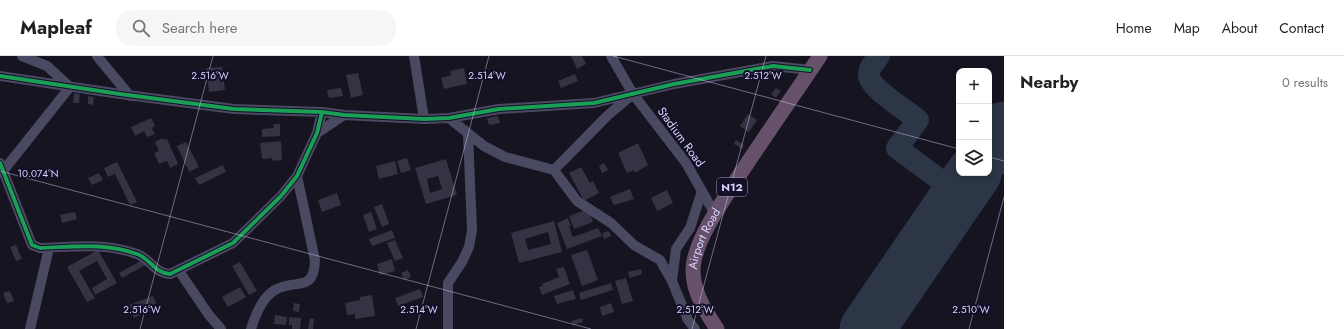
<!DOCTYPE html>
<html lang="en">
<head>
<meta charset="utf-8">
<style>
  :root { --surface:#fff; --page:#f6f6f6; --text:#222; --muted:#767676; --line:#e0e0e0 }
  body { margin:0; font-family:Jost,sans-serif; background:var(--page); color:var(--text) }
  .controls { position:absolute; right:12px; top:12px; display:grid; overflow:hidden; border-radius:8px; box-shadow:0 2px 10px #0003 }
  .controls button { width:36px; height:36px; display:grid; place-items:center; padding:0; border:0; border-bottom:1px solid var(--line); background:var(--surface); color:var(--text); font:20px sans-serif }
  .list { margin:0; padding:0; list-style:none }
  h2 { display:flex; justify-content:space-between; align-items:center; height:52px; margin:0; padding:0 16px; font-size:17px }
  h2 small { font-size:13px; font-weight:400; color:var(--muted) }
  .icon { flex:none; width:22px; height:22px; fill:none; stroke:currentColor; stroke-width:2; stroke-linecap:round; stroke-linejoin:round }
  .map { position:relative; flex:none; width:1004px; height:273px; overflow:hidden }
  header { display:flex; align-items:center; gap:24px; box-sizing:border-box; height:56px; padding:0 20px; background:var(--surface); border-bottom:1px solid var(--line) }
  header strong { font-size:19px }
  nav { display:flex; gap:22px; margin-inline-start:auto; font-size:14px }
  .search { width:280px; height:36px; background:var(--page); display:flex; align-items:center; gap:10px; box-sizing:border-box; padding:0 14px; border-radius:16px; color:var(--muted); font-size:15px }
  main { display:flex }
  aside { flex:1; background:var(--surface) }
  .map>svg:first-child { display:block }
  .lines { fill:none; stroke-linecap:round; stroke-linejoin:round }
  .taxiway { stroke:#2c3646; stroke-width:22 }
  .runway { stroke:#2c3646; stroke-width:55 }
  .building { fill:#343243; fill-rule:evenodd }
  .minor { stroke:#4a4962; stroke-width:10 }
  .highway { stroke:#67516a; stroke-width:15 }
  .cycleway-casing { stroke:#130f26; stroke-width:6 }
  .cycleway { stroke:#1a9f57; stroke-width:4 }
  .ticks { fill:none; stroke:#d9d4ff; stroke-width:1; stroke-opacity:0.45 }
  .labels { text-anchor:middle; stroke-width:4; stroke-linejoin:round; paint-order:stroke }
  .shield { fill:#130f26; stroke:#9e99be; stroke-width:1 }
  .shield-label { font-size:11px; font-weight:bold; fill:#d9d4ff }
  .street-label { font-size:12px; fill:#d9d4ff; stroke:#130f26 }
  .ticks-label { font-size:10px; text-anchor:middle; fill:#d9d4ff; stroke:#130f26; stroke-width:4; stroke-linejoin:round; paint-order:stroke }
</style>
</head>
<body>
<header>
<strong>Mapleaf</strong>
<div class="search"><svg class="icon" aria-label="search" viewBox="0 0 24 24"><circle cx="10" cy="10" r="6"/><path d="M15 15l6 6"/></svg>Search here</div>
<nav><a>Home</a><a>Map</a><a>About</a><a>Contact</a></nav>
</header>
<main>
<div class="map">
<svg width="1004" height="273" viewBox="0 0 1004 273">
  <rect width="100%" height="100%" fill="#161421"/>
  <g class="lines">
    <path class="taxiway" d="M879 0C875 6 868 12 869 20 871 33 907 55 918 64L897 92 959 138"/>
    <path class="runway" d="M989 95 1004 73
      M867 273 974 117"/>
  </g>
  <path class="building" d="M571 0H582L586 8 577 13Z
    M222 11 225 34 209 36 206 12Z
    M464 12 467 28 444 33 441 22 451 19 450 15Z
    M358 17 363 39 351 42 346 19Z
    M575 18 578 25 561 32 558 25Z
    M341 32 343 40 329 42 327 34Z
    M776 32 781 35 776 42 771 38Z
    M74 37 80 38 79 47H73Z
    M88 40 94 41 93 49 88 48Z
    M748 58 757 64 749 76 740 70Z
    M498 60 500 67 489 69 487 62Z
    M151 62 155 70 152 72 155 78 147 81 144 75 135 80 131 71Z
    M273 68H280V80L262 81V73L274 72Z
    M163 82 164 84 167 83 178 108 170 112 167 105 159 108 154 97 159 95 155 86Z
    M736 84 744 89 742 93 734 88Z
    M281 85 282 104 273 105 272 102 262 103 260 87Z
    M186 86 199 111 189 116 177 90Z
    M638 87 648 109 635 117 634 114 627 117 618 97Z
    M407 102 411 114 401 117 397 105Z
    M446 103 457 139 426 148 415 112ZM438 120 442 133 430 137 427 123Z
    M395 105 398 118 379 123 376 110Z
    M117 106 137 146 130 149 115 118 108 121 104 112Z
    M604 107 608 114 602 117 599 110Z
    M223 109 226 116 199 129 195 122Z
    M581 111 590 127 593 125 599 137 584 145 569 117Z
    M99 117 103 124 92 129 88 122Z
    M630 133 634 143 614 149 610 141Z
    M667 134 673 147 657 155 651 142Z
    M337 137 341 149 322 156 318 144Z
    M382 148 389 168 382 171 374 151Z
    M588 153 593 166 574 173 569 160Z
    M75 156 77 163 62 167 60 159Z
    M371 156 377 173 369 176 363 159Z
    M568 162 571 170 569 171 573 181 598 172 602 180 567 193 557 167Z
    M554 165 562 196 519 207 511 177ZM548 176 551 188 528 194 525 183Z
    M392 174 395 182 372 190 369 183Z
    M609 175 611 180 604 183 602 177Z
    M395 184 403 202 395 205 387 187Z
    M16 189 22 203 16 205 10 191Z
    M98 194 117 227 95 239 92 232 107 223 97 205 79 215 95 242 87 246 67 211Z
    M587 194 598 224 582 230 571 199Z
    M144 203 147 208 122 222 119 217Z
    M392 203 395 215 380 219 377 208Z
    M240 206 257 235 249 239 232 210Z
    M564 211 570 228 542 239 539 231 543 230 542 228 559 221 556 213Z
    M641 213 642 218 630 222 628 216Z
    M408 214 411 221 404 224 401 217Z
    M626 222 633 245 622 248 615 225Z
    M611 227 613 234 581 244 579 237Z
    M240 231 246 241 228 251 222 241Z
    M420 233 423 241 398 250 395 242Z
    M573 234 576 243 557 248 554 240Z
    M10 235 14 245 7 247 3 237Z
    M372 239 375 260 355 263V258L347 259 345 247 360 244V241Z
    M153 240 158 252 134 262 129 249Z
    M294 247 300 248 299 256 293 255Z
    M611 247 614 256 602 260 600 251Z
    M275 259 287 261 286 269 274 268Z
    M289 261 301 262 300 273H292V269H289Z
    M310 262 314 263 313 273H308Z
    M582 262 583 266 573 269 571 265Z"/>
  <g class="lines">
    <path class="minor" d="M97 0 130 40
      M414 0 424 63
      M611 0 633 38 686 107 715 158
      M0 20 120 38 234 53 322 56 344 59 424 63 449 62 499 53 594 47 674 28 773 10 810 14
      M449 62 484 90 505 101 554 114 577 145 611 167 634 189 660 204 672 225 688 264 695 273
      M317 77 344 59
      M0 107 32 189 40 192C73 191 105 186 137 198 151 203 154 217 170 218L233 187 281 140 297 120 317 77 322 56
      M554 114 607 60 633 38
      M3 115 70 31 47 10 22 0
      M179 215 209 259 221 273
      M672 225 676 193 690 172 702 135
      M30 273 49 192
      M251 273C255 260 262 241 275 234 295 222 314 238 315 204L297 120
      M448 273V227L462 206 469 191 472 174 468 78"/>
    <path class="highway" id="s1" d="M717 273C704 253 689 230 694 205 699 180 719 151 733 129 761 86 791 43 820 0"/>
    <g class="cycleway-casing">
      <path id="cycleway" d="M0 20 120 38 234 53 322 56 344 59 424 63 449 62 499 53 594 47 674 28 773 10 810 14
        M0 107 32 189 40 192C73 191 105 186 137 198 151 203 154 217 170 218L233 187 281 140 297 120 317 77 322 56"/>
    </g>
    <use href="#cycleway" class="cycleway"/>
  </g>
  <path class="ticks" d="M613 0 959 93M989 101 1004 105M0 115 591 273M140 273 213 0M416 273 489 0M692 273 766 0M969 273 1004 141"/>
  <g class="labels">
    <rect class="shield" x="717" y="122" width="30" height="18" rx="3"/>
    <g class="shield-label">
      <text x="732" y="135">N12</text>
    </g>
    <g class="street-label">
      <text transform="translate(681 81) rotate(54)" y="4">Stadium Road</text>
      <text dy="4" stroke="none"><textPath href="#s1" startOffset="98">Airport Road</textPath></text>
    </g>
  </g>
  <g class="ticks-label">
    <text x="210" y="23">2.516°W</text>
    <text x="487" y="23">2.514°W</text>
    <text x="763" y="23">2.512°W</text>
    <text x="38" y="121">10.074°N</text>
    <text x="142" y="257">2.516°W</text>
    <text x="419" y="257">2.514°W</text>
    <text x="695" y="257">2.512°W</text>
    <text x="971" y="257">2.510°W</text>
  </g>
</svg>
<div class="controls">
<button>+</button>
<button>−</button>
<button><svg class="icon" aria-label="layers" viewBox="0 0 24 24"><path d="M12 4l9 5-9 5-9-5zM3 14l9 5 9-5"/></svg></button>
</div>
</div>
<aside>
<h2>Nearby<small>0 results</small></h2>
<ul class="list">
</ul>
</aside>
</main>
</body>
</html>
